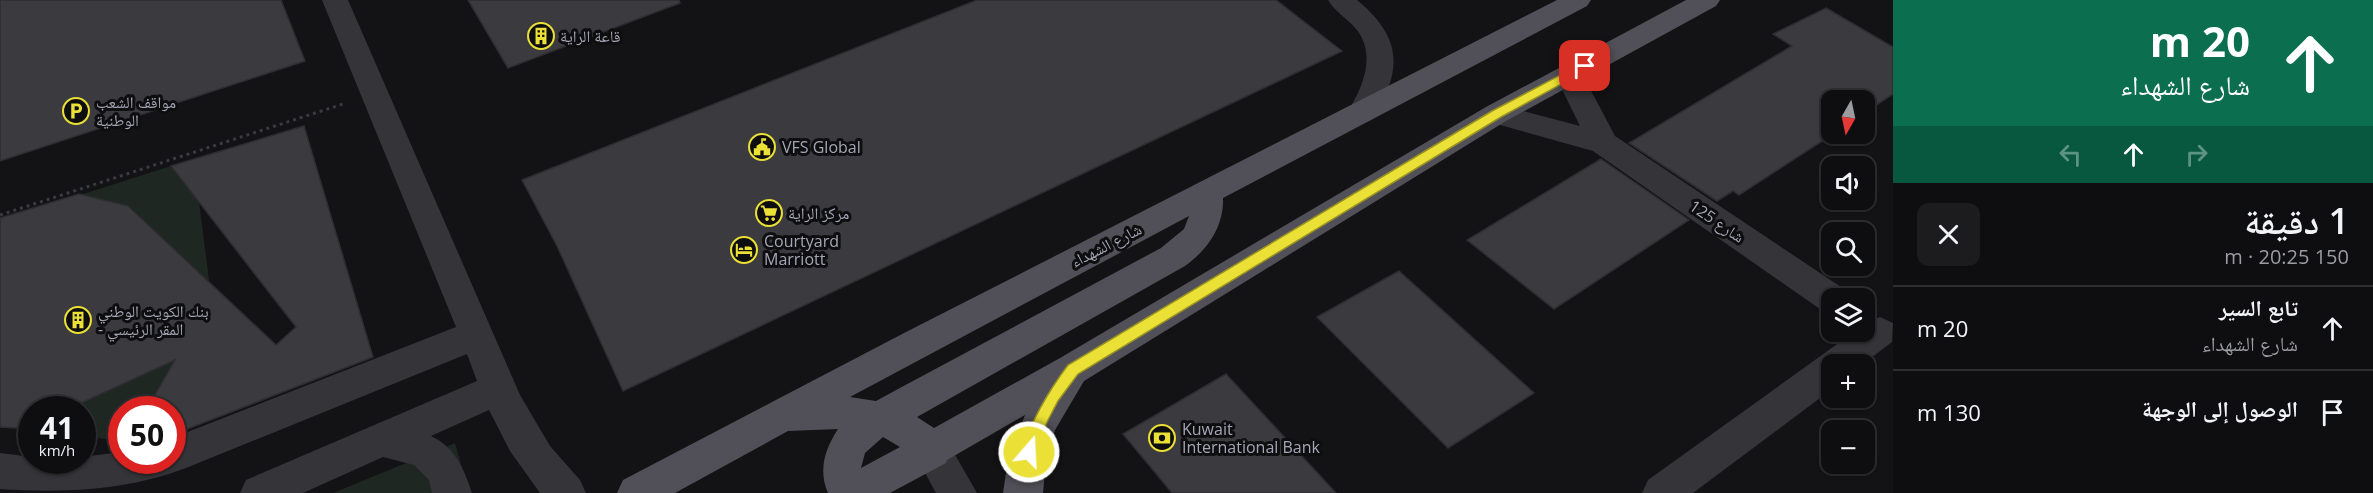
<!DOCTYPE html>
<html lang="ar">
<meta charset="utf-8">
<style>
:root{--surface:#0e0e10;--page:#1c1c1e;--text:#f1f3f6;--muted:#9b9c9f;--line:#2e2e30}
body{margin:0;font-family:"Open Sans","Noto Naskh Arabic",sans-serif;background:var(--page);color:var(--text);direction:rtl;height:100vh;display:flex;flex-direction:column;font-size:22px;white-space:nowrap}
*{box-sizing:border-box;margin:0}
p{font-size:20px;color:var(--muted)}
.icon{flex:none;width:33px;height:33px;fill:none;stroke:currentColor;stroke-width:2;stroke-linecap:round;stroke-linejoin:round}
.map{position:relative;flex:1;overflow:hidden;direction:ltr}
.panel{display:flex;flex-direction:column;background:var(--surface);width:480px}
.panel>*{flex:none}
.top-card{background:#0b6e4f;color:#fff;overflow:hidden}
.needle{width:39px;rotate:189deg}
.buttons{position:absolute;left:1821px;top:90px;display:grid;gap:12px}
.buttons a{display:grid;place-items:center;width:54px;height:54px;border-radius:12px;background:var(--surface);box-shadow:0 2px 4px #0004,0 0 0 2px var(--line);font-size:30px}
.speed{position:absolute;left:18px;top:396px;display:flex;gap:12px;font-size:30px;font-weight:700;text-align:center}
.speed>*{display:grid;place-content:center;width:78px;height:78px;border-radius:50%;background:var(--surface);box-shadow:0 2px 4px #0004,0 0 0 2px var(--line);line-height:1}
.speed small{font-size:15px;font-weight:400}
.speed .limit{border:9px solid #d22;background:#fff;color:#111}
.pin{position:absolute;display:grid;place-items:center;width:51px;height:51px;color:#fff;margin:-26px;border-radius:12px;box-shadow:0 3px 9px #0006}
.me{position:absolute;width:66px;margin:-33px;rotate:19deg;stroke-linejoin:round;filter:drop-shadow(0 0 4px #0008)}
.turn{display:flex;align-items:center;gap:21px;height:126px;padding:0 24px;font-size:27px}
.turn .icon{width:78px;height:78px;stroke-width:2.5}
.turn b{display:block;font-size:42px;line-height:51px}
.lanes{display:flex;align-items:center;height:57px;padding:0 24px;background:#0003;justify-content:center;gap:30px;direction:ltr}
.lanes .off{opacity:.35}
.round{display:grid;place-items:center;flex:none;width:63px;height:63px;border-radius:12px;background:var(--page)}
.headline{display:flex;align-items:center;justify-content:space-between;height:102px;padding:0 24px}
h1{font-size:36px;font-weight:600;line-height:45px}
ul{padding:0;list-style:none}
li{display:flex;align-items:center;gap:18px;height:84px;padding:0 24px;border-top:2px solid var(--line)}
li div{flex:1}
li b{display:block;font-size:22px}
li em{font-style:normal}
main{display:flex;flex:1;min-height:0}
.map>svg:first-child{display:block}
.green{fill:#1f2722}
.building{fill:#3b3a3f;stroke:#2e2d31;stroke-width:1.5}
.lines{fill:none;stroke-linecap:round;stroke-linejoin:round}
.path{stroke:#3a3a40;stroke-width:3;stroke-dasharray:3 4;stroke-linecap:butt}
.minor{fill:#353439;fill-rule:evenodd}
.major{fill:#515058;fill-rule:evenodd}
.route{fill:#ebe035;stroke:#999222;stroke-width:1.5}
.labels{text-anchor:middle;dominant-baseline:central;stroke-width:6;stroke-linejoin:round;paint-order:stroke}
.poi-label{font-size:16px;fill:#a5a6b5;stroke:#0e0e10;text-anchor:start}
.street-label{font-size:16px;fill:#a5a6b5;stroke:#0e0e10}
</style>
<main>
<section class="panel">
<div class="top-card">
<div class="turn"><svg class="icon" aria-label="ahead" viewBox="0 0 24 24"><path d="M12 20V5M6 11l6-6 6 6"/></svg><div><b>20 m</b>شارع الشهداء</div></div>
<div class="lanes"><svg class="icon off" aria-label="left" viewBox="0 0 24 24"><path d="M17 20v-9H6M10 6l-5 5 5 5"/></svg><svg class="icon" aria-label="ahead" viewBox="0 0 24 24"><path d="M12 20V5M6 11l6-6 6 6"/></svg><svg class="icon off" aria-label="right" viewBox="0 0 24 24"><path d="M7 20v-9h11M14 6l5 5-5 5"/></svg></div>
</div>
<div class="headline"><div><h1>1 دقيقة</h1><p>150 m · 20:25</p></div><a class="round"><svg class="icon" aria-label="close" viewBox="0 0 24 24"><path d="M6 6l12 12M18 6L6 18"/></svg></a></div>
<ul>
<li><svg class="icon" aria-label="ahead" viewBox="0 0 24 24"><path d="M12 20V5M6 11l6-6 6 6"/></svg><div><b>تابع السير</b><p>شارع الشهداء</p></div><em>20 m</em></li>
<li><svg class="icon" aria-label="arrive" viewBox="0 0 24 24"><path d="M6 21V4h12l-3 4 3 4H6"/></svg><div><b>الوصول إلى الوجهة</b></div><em>130 m</em></li>
</ul>
</section>
<div class="map">
<svg width="1893" height="493" viewBox="0 0 1893 493">
<rect width="100%" height="100%" fill="#131315"/>
<path class="green" d="M 171,166 L 199,202 L 209,280 L 198,320 L 146,409 L 122,410 L 121,441 L 83,436 L 82,410 L 66,410 L 80,195 Z
M 455,443 L 469,493 L 333,493 Z"/>
<path class="building" d="M 0,0 L 281,0 L 305,61 L 0,161 Z
M 468,0 L 679,0 L 680,3 L 508,68 Z
M 977,0 L 1276,0 L 1342,51 L 623,391 L 557,246 L 522,180 Z
M 1826,8 L 1893,47 L 1893,94 L 1864,113 L 1864,100 L 1832,100 L 1833,134 L 1739,195 L 1733,191 L 1717,201 L 1629,143 L 1792,46 L 1773,34 Z
M 304,126 L 373,357 L 172,435 L 172,410 L 146,410 L 175,360 L 66,410 L 32,410 L 32,429 L 0,427 L 0,218 L 79,194 L 128,206 L 276,345 L 296,327 L 171,166 Z
M 1601,159 L 1689,220 L 1554,309 L 1467,240 Z
M 1399,271 L 1534,393 L 1448,448 L 1317,317 Z
M 1226,374 L 1336,493 L 1172,493 L 1123,434 Z"/>
<g class="lines">
<path class="path" d="M 0,215 L 343,104"/>
<path class="minor" d="M 322,0 L 348,0 L 520,395 L 550,446 L 580,480 L 586,493 L 540,493 L 510,451 L 489,410 L 431,436 C 455,447 464,469 472,493 L 432,493 L 429,480 L 414,465 L 383,457 L 303,493 L 240,493 L 246,480 L 477,381 L 467,354 L 186,468 C 125,491 65,493 0,489 L 0,453 L 32,457 L 32,460 L 82,460 L 82,457 L 122,452 L 122,460 L 172,460 L 172,438 L 456,327 Z
M 1328,0 L 1357,0 C 1404,39 1402,71 1372,120 L 1362,123 L 1352,120 L 1347,113 C 1362,88 1377,57 1357,30 C 1348,19 1335,12 1328,0 Z
M 1569,65 L 1579,68 L 1615,136 L 1844,289 L 1849,298 L 1832,298 L 1832,313 L 1820,309 L 1593,151 L 1486,121 L 1481,114 L 1486,107 L 1496,104 L 1580,126 L 1555,75 L 1559,68 Z
M 1880,317 L 1893,323 L 1892,342 L 1863,364 L 1832,364 L 1832,389 L 1693,493 L 1642,493 L 1648,480 L 1854,332 L 1864,332 L 1864,324 Z
M 932,434 L 946,439 L 977,493 L 936,493 L 913,451 L 918,439 Z"/>
<path class="major" d="M 1557,0 L 1591,0 L 1587,6 L 1223,198 C 1224,227 1207,250 1185,266 L 917,417 L 934,428 L 1060,358 L 1486,107 L 1686,0 L 1720,0 L 1716,6 L 1506,121 L 1084,381 L 1055,430 L 1046,460 L 1043,493 L 1003,493 L 1008,460 L 1025,415 L 947,460 L 946,463 L 890,493 L 828,493 C 818,470 825,449 838,429 L 788,431 L 675,493 L 617,493 L 623,480 L 906,332 ZM 1189,216 L 1184,229 L 1161,248 L 898,389 L 876,401 L 850,397 ZM 883,437 L 900,447 L 861,468 L 865,453 Z"/>
</g>
<path class="route" d="M 1585,62 L 1591,66 L 1589,69 L 1501,117 L 1078,374 L 1058,401 L 1047,422 L 1034,457 L 1029,459 L 1023,457 L 1021,452 C 1032,419 1047,393 1068,365 L 1492,111 Z"/>
<defs>
<symbol id="building-ring" viewBox="-11 -11 22 22"><circle r="9.5" fill="#0e0e10" stroke="#ebe035" stroke-width="1.5"/><path d="M-4-6H4V6H1V3H-1V6H-4ZM-2.5-4.3h1.7v1.8h-1.7ZM.8-4.3h1.7v1.8H.8ZM-2.5-1h1.7V.8h-1.7ZM.8-1h1.7V.8H.8Z" fill="#ebe035"/></symbol>
<symbol id="parking-ring" viewBox="-11 -11 22 22"><circle r="9.5" fill="#0e0e10" stroke="#ebe035" stroke-width="1.5"/><path d="M-3.5-5.5H1a3.5 3.5 0 0 1 0 7H-1V5.5H-3.5ZM-1-3.4V-.6H.8a1.4 1.4 0 0 0 0-2.8Z" fill="#ebe035"/></symbol>
<symbol id="civic-ring" viewBox="-11 -11 22 22"><circle r="9.5" fill="#0e0e10" stroke="#ebe035" stroke-width="1.5"/><path d="M-.6-6.5H3V-4.5H.6V-3L4-1V1h2V6H-6V1h2V-1L-.6-3ZM-1.2 2.5V6h2.4V2.5Z" fill="#ebe035"/></symbol>
<symbol id="supermarket-ring" viewBox="-11 -11 22 22"><circle r="9.5" fill="#0e0e10" stroke="#ebe035" stroke-width="1.5"/><path d="M-6-5.5h2.5l.6 2H6L4.5 2H-2.5L-4.4-4H-6ZM-1.5 3.2a1.3 1.3 0 1 0 .1 0ZM3 3.2a1.3 1.3 0 1 0 .1 0Z" fill="#ebe035"/></symbol>
<symbol id="hotel-ring" viewBox="-11 -11 22 22"><circle r="9.5" fill="#0e0e10" stroke="#ebe035" stroke-width="1.5"/><path d="M-6-4.5h1.5V1H6V5H4.5V3h-9V5H-6ZM-4 0a1.8 1.8 0 1 1 3.6 0ZM.5 0V-2.5h3Q6-2.5 6 0Z" fill="#ebe035"/></symbol>
<symbol id="bank-ring" viewBox="-11 -11 22 22"><circle r="9.5" fill="#0e0e10" stroke="#ebe035" stroke-width="1.5"/><path d="M-6-4H6V4H-6ZM0-2.3a2.3 2.3 0 1 0 0 4.6a2.3 2.3 0 1 0 0-4.6Z" fill="#ebe035"/></symbol>
</defs>
<g fill-rule="evenodd">
<use href="#building-ring" x="526" y="21" width="30" height="30"/>
<use href="#parking-ring" x="61" y="96" width="30" height="30"/>
<use href="#civic-ring" x="747" y="132" width="30" height="30"/>
<use href="#supermarket-ring" x="754" y="198" width="30" height="30"/>
<use href="#hotel-ring" x="729" y="235" width="30" height="30"/>
<use href="#building-ring" x="63" y="305" width="30" height="30"/>
<use href="#bank-ring" x="1147" y="423" width="30" height="30"/>
</g>
<g class="labels">
<g class="poi-label">
<text x="560" y="36">قاعة الراية</text>
<text x="96" y="102">مواقف الشعب<tspan x="96" dy="18">الوطنية</tspan></text>
<text x="782" y="147">VFS Global</text>
<text x="788" y="213">مركز الراية</text>
<text x="764" y="241">Courtyard<tspan x="764" dy="18">Marriott</tspan></text>
<text x="98" y="311">بنك الكويت الوطني<tspan x="98" dy="18">- المقر الرئيسي</tspan></text>
<text x="1182" y="429">Kuwait<tspan x="1182" dy="18">International Bank</tspan></text>
</g>
<g class="street-label">
<text transform="translate(1717 221) rotate(34)">شارع 125</text>
<text transform="translate(1106 245) rotate(-27)">شارع الشهداء</text>
</g>
</g>
</svg>
<div class="buttons">
<a><svg class="needle" viewBox="-14 -14 28 28"><path d="M0-13l5 13h-10z" fill="#e53935"/><path d="M0 13l5-13h-10z" fill="#9b9c9f"/></svg></a>
<a><svg class="icon" aria-label="sound" viewBox="0 0 24 24"><path d="M4 9h4l5-4v14l-5-4H4zM17 9q2 3 0 6"/></svg></a>
<a><svg class="icon" aria-label="search" viewBox="0 0 24 24"><circle cx="10" cy="10" r="6"/><path d="M15 15l6 6"/></svg></a>
<a><svg class="icon" aria-label="layers" viewBox="0 0 24 24"><path d="M12 4l9 5-9 5-9-5zM3 14l9 5 9-5"/></svg></a>
<a>+</a>
<a>−</a>
</div>
<div class="speed"><div>41<small>km/h</small></div><div class="limit">50</div></div>
<div class="pin" style="left:1585px;top:66px;background:#d93025"><svg class="icon" aria-label="arrive" viewBox="0 0 24 24"><path d="M6 21V4h12l-3 4 3 4H6"/></svg></div>
<svg class="me" style="left:1029px;top:452px" viewBox="-20 -20 40 40"><circle r="17" fill="#ebe035" stroke="#fff" stroke-width="3"/><path d="M0-11L8 9 0 5-8 9z" fill="#fff"/></svg>
</div>
</main>
